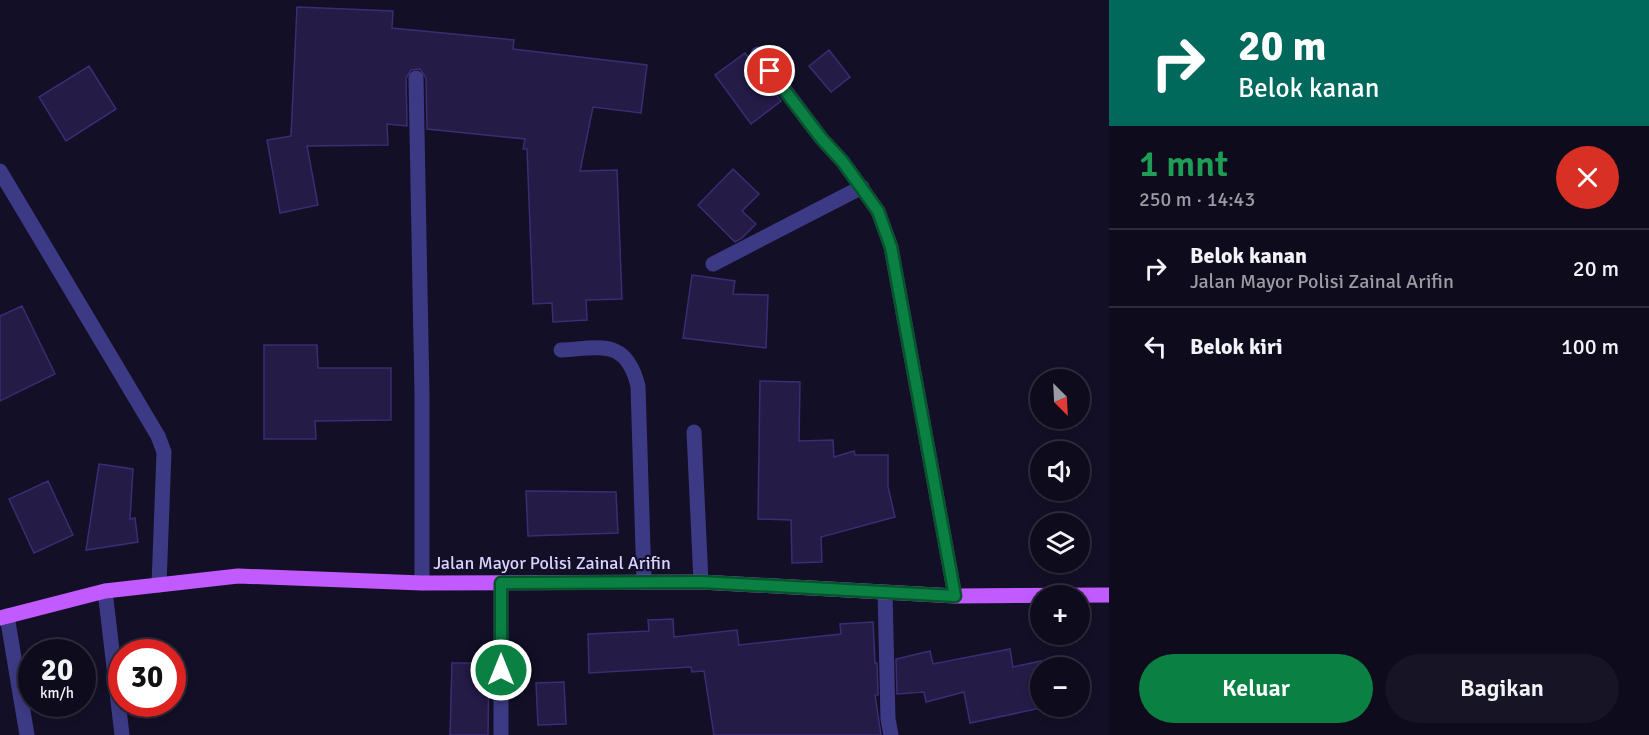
<!DOCTYPE html>
<html lang="id">
<meta charset="utf-8">
<style>
:root{--surface:#0e0b1c;--page:#171425;--text:#f1f3f6;--muted:#9b9ba3;--line:#2e2b3b;--accent:#0b8043}
body{margin:0;font-family:Signika,sans-serif;background:var(--page);color:var(--text);height:100vh;display:flex;flex-direction:column;font-size:22px;white-space:nowrap}
*{box-sizing:border-box;margin:0}
p{font-size:20px;color:var(--muted)}
.icon{flex:none;width:33px;height:33px;fill:none;stroke:currentColor;stroke-width:2;stroke-linecap:round;stroke-linejoin:round}
.map{position:relative;flex:1;overflow:hidden}
.drawer{display:flex;flex-direction:column;background:var(--surface);width:540px}
.drawer>*{flex:none}
.guide{background:#00695c;color:#fff;overflow:hidden}
.needle{width:39px;rotate:156deg}
.controls{position:absolute;left:1030px;top:369px;display:grid;gap:12px}
.controls a{display:grid;place-items:center;width:60px;height:60px;border-radius:50%;background:var(--surface);box-shadow:0 3px 9px #0003,0 0 0 2px var(--line);font-size:30px}
.speed{position:absolute;left:18px;top:639px;display:flex;gap:12px;font-size:30px;font-weight:700;text-align:center}
.speed>*{display:grid;place-content:center;width:78px;height:78px;border-radius:50%;background:var(--surface);box-shadow:0 3px 9px #0003,0 0 0 2px var(--line);line-height:1}
.speed small{font-size:15px;font-weight:400}
.speed .limit{border:9px solid #d22;background:#fff;color:#111}
.pin{position:absolute;display:grid;place-items:center;width:51px;height:51px;color:#fff;margin:-26px;border:3px solid #fff;border-radius:50%;box-shadow:0 2px 6px #0007}
.me{position:absolute;width:66px;margin:-33px;rotate:0deg;stroke-linejoin:round;filter:drop-shadow(0 0 4px #0008)}
.turn{display:flex;align-items:center;gap:21px;height:126px;padding:0 30px;font-size:27px}
.turn .icon{width:78px;height:78px;stroke-width:2.5}
.turn b{display:block;font-size:42px;line-height:51px}
.round{display:grid;place-items:center;flex:none;width:63px;height:63px;border-radius:32px;background:var(--page)}
.overview{display:flex;align-items:center;justify-content:space-between;height:102px;padding:0 30px}
h1{font-size:36px;font-weight:600;line-height:45px;color:#1e9e55}
.primary-button{display:flex;gap:12px;margin-top:auto;padding:12px 30px}
.primary-button a{flex:1;height:69px;border-radius:36px;background:var(--accent);color:#fff;font-size:24px;font-weight:600;line-height:69px;text-align:center}
.primary-button a+a{background:var(--page);color:var(--text)}
ul{padding:0;list-style:none}
li{display:flex;align-items:center;gap:18px;height:78px;padding:0 30px;border-top:2px solid var(--line)}
li div{flex:1}
li b{display:block;font-size:22px}
li em{font-style:normal}
main{display:flex;flex:1;min-height:0}
.map>svg:first-child{display:block}
.building{fill:#241b47;stroke:#3b2d73;stroke-width:1.5}
.lines{fill:none;stroke-linecap:round;stroke-linejoin:round}
.minor{stroke:#3d3a85;stroke-width:15}
.major{stroke:#c25bff;stroke-width:15}
.route-casing{stroke:#07532c;stroke-width:15}
.route{stroke:#0b8043;stroke-width:10}
.labels{text-anchor:middle;dominant-baseline:central;stroke-width:4.5;stroke-linejoin:round;paint-order:stroke}
.street-label{font-size:18px;fill:#d9d4ff;stroke:#130f26}
</style>
<main>
<div class="map">
<svg width="1109" height="735" viewBox="0 0 1109 735">
<rect width="100%" height="100%" fill="#130f26"/>
<path class="building" d="M 297,7 L 393,11 L 392,28 L 514,40 L 513,49 L 647,65 L 641,113 L 593,107 L 580,171 L 617,170 L 622,299 L 586,300 L 587,320 L 553,322 L 552,303 L 533,304 L 527,149 L 523,149 L 525,139 L 427,129 L 426,78 L 420,69 L 411,70 L 406,78 L 407,126 L 387,124 L 388,145 L 307,146 L 318,205 L 280,213 L 267,140 L 291,136 Z
M 829,50 L 850,77 L 831,92 L 809,66 Z
M 745,53 L 781,101 L 751,124 L 715,75 Z
M 89,66 L 116,109 L 66,141 L 39,97 Z
M 733,169 L 759,194 L 742,211 L 756,224 L 742,238 L 735,242 L 698,205 Z
M 692,275 L 735,281 L 733,294 L 768,295 L 766,348 L 683,338 Z
M 22,306 L 55,374 L 0,401 L 0,316 Z
M 264,345 L 317,345 L 318,368 L 391,368 L 391,420 L 315,421 L 316,439 L 264,439 Z
M 760,381 L 800,382 L 799,441 L 833,440 L 834,457 L 854,451 L 855,455 L 888,455 L 888,487 L 895,517 L 821,537 L 822,562 L 792,563 L 791,520 L 758,519 Z
M 99,464 L 133,469 L 130,519 L 135,518 L 138,542 L 86,550 Z
M 48,481 L 73,535 L 34,553 L 9,499 Z
M 526,491 L 616,492 L 618,533 L 528,536 Z
M 673,619 L 674,637 L 737,630 L 739,645 L 841,634 L 840,624 L 873,622 L 875,663 L 877,663 L 878,695 L 875,695 L 881,735 L 714,735 L 704,671 L 692,672 L 691,667 L 589,673 L 588,634 L 649,631 L 648,620 Z
M 1010,649 L 1013,667 L 1041,661 L 1041,708 L 970,723 L 964,692 L 926,702 L 924,692 L 897,694 L 896,659 L 930,651 L 933,664 Z
M 452,663 L 489,663 L 488,735 L 450,735 Z
M 564,682 L 566,724 L 538,725 L 536,683 Z"/>
<g class="lines">
<path class="minor" d="M 758,54 L 821,138 L 843,162 L 878,211 L 891,247 L 955,596
M 416,78 L 422,395 L 422,583
M 0,171 L 158,436 L 164,452 L 159,585
M 713,264 L 862,187
M 561,350 C 601,348 626,338 638,386 L 644,582
M 694,432 L 701,582
M 105,591 L 122,735
M 885,593 L 888,719 L 891,735
M 7,616 L 27,735
M 501,735 L 501,583"/>
<path class="major" d="M 0,618 L 105,591 L 238,576 L 422,583 L 701,582 L 955,596 L 1109,595"/>
</g>
<g class="lines">
<defs>
<path id="route" d="M 501,670 L 501,583 L 701,582 L 955,596 L 891,247 L 878,211 L 843,162 L 821,138 L 770,71"/>
</defs>
<use href="#route" class="route-casing"/>
<use href="#route" class="route"/>
</g>
<g class="labels">
<g class="street-label">
<text x="552" y="563">Jalan Mayor Polisi Zainal Arifin</text>
</g>
</g>
</svg>
<div class="controls">
<a><svg class="needle" viewBox="-14 -14 28 28"><path d="M0-13l5 13h-10z" fill="#e53935"/><path d="M0 13l5-13h-10z" fill="#9b9ba3"/></svg></a>
<a><svg class="icon" aria-label="sound" viewBox="0 0 24 24"><path d="M4 9h4l5-4v14l-5-4H4zM17 9q2 3 0 6"/></svg></a>
<a><svg class="icon" aria-label="layers" viewBox="0 0 24 24"><path d="M12 4l9 5-9 5-9-5zM3 14l9 5 9-5"/></svg></a>
<a>+</a>
<a>−</a>
</div>
<div class="speed"><div>20<small>km/h</small></div><div class="limit">30</div></div>
<div class="pin" style="left:770px;top:71px;background:#d93025"><svg class="icon" aria-label="arrive" viewBox="0 0 24 24"><path d="M6 21V4h12l-3 4 3 4H6"/></svg></div>
<svg class="me" style="left:501px;top:670px" viewBox="-20 -20 40 40"><circle r="17" fill="#0b8043" stroke="#fff" stroke-width="3"/><path d="M0-11L8 9 0 5-8 9z" fill="#fff"/></svg>
</div>
<section class="drawer">
<div class="guide">
<div class="turn"><svg class="icon" aria-label="right" viewBox="0 0 24 24"><path d="M7 20v-9h11M14 6l5 5-5 5"/></svg><div><b>20 m</b>Belok kanan</div></div>
</div>
<div class="overview"><div><h1>1 mnt</h1><p>250 m · 14:43</p></div><a class="round" style="background:#d93025;color:#fff"><svg class="icon" aria-label="close" viewBox="0 0 24 24"><path d="M6 6l12 12M18 6L6 18"/></svg></a></div>
<ul>
<li><svg class="icon" aria-label="right" viewBox="0 0 24 24"><path d="M7 20v-9h11M14 6l5 5-5 5"/></svg><div><b>Belok kanan</b><p>Jalan Mayor Polisi Zainal Arifin</p></div><em>20 m</em></li>
<li><svg class="icon" aria-label="left" viewBox="0 0 24 24"><path d="M17 20v-9H6M10 6l-5 5 5 5"/></svg><div><b>Belok kiri</b></div><em>100 m</em></li>
</ul>
<div class="primary-button"><a>Keluar</a><a>Bagikan</a></div>
</section>
</main>
